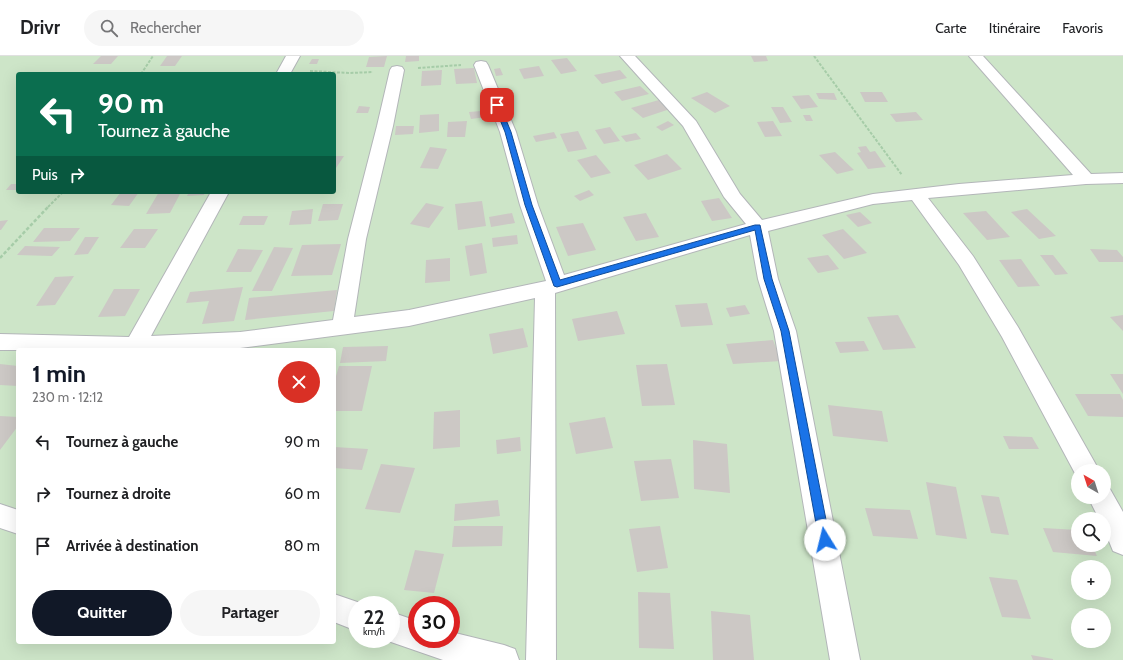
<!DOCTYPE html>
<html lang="fr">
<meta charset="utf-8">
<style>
:root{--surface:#fff;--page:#f6f6f6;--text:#202124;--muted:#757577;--line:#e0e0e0;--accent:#111827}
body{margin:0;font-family:Cabin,sans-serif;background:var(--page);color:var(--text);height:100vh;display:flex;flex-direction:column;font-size:15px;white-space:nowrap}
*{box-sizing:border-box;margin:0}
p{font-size:13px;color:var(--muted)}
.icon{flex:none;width:22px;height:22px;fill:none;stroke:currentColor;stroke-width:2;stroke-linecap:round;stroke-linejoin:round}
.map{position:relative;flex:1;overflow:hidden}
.side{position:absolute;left:16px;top:292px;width:320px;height:296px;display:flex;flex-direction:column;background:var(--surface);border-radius:4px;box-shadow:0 4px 16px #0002}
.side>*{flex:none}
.guide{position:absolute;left:16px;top:16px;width:320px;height:122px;border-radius:4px;box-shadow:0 4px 16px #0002;background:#0b6e4f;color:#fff;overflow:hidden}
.needle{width:26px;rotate:321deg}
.controls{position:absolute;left:1071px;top:408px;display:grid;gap:8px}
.controls a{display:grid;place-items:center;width:40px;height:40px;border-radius:50%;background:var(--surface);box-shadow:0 4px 16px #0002;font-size:20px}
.speed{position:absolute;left:348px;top:540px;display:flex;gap:8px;font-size:20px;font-weight:700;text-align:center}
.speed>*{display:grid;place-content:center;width:52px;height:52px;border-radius:50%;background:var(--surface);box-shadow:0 4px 16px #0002;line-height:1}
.speed small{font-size:10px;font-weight:400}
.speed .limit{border:6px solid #d22;background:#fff;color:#111}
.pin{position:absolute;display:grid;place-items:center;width:34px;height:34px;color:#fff;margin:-17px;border-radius:8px;box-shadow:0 2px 6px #0006}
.me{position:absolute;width:44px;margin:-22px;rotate:351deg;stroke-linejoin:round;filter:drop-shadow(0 0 3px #0008)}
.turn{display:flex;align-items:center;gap:14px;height:84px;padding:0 16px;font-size:18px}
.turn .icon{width:52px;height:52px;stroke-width:2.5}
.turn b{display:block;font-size:28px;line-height:34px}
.then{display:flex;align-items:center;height:38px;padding:0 16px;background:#0003;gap:8px;font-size:15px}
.round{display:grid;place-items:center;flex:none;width:42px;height:42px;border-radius:21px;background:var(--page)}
.headline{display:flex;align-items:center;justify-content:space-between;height:68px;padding:0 16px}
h1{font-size:24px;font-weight:700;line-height:30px;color:var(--accent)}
.action{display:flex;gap:8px;margin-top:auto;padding:8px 16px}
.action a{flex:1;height:46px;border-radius:24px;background:var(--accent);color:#fff;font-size:16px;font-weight:700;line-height:46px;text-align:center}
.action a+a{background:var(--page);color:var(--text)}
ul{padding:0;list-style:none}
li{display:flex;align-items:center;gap:12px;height:52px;padding:0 16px}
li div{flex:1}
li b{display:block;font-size:15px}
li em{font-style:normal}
header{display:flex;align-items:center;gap:24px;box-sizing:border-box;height:56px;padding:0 20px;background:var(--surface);border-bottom:1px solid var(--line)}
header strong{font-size:19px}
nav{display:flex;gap:22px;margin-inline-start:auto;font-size:14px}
.search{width:280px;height:36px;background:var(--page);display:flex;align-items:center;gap:10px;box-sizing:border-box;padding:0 14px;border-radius:22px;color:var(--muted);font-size:15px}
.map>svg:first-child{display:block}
.green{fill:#cde5c8;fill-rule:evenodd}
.building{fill:#ccc8c5}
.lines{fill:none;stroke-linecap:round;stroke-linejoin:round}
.minor-casing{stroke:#b3b6b9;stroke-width:2}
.path-far1{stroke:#a6cca8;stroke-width:2;stroke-dasharray:3 1.5;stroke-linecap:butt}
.path{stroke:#a6cca8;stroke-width:2.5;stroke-dasharray:3.5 2;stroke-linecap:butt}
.minor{fill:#fff;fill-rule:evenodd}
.route{fill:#1a73e8;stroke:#114b97}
</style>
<header>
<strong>Drivr</strong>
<div class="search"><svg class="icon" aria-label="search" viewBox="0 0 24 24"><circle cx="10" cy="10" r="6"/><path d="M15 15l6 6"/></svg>Rechercher</div>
<nav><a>Carte</a><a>Itinéraire</a><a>Favoris</a></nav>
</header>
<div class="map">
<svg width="1123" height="604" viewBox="0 0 1123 604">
<rect width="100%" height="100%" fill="#f0ede8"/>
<path class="green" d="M 0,0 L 1123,0 L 1123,604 L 0,604 ZM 18,18 L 334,18 L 334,136 L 18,136 ZM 18,294 L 334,294 L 334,586 L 18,586 ZM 1078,415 L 1104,415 L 1104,441 L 1078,441 ZM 1078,463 L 1104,463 L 1104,489 L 1078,489 ZM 1078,511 L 1104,511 L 1104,537 L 1078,537 ZM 357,549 L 391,549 L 391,583 L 357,583 ZM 417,549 L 451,549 L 451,583 L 417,583 ZM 1078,559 L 1104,559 L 1104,585 L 1078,585 Z"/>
<path class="building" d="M 101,0 L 118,0 L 111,8 L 93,8 Z
M 167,0 L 182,0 L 175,10 L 160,10 Z
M 387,0 L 384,11 L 366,11 L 369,1 Z
M 406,0 L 419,0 L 419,5 L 405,6 Z
M 751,0 L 766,0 L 768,5 L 754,6 Z
M 567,2 L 577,15 L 561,18 L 551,4 Z
M 312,3 L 319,3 L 317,8 L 309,8 Z
M 539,10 L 544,20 L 524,23 L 519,13 Z
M 474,12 L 477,27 L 456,28 L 454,13 Z
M 500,12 L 503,19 L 496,20 L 494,13 Z
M 442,14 L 441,29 L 421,30 L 422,15 Z
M 620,14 L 627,22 L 602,28 L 594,19 Z
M 640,30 L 649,38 L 622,45 L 614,36 Z
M 707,36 L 730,50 L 715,57 L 691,42 Z
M 860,36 L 882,36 L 888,46 L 865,46 Z
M 816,37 L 834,37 L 837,44 L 819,43 Z
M 809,39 L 818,51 L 801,53 L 792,40 Z
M 659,44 L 670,53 L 643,62 L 631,52 Z
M 359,50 L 370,51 L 368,57 L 356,57 Z
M 771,51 L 783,51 L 792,66 L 780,67 Z
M 493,54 L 494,60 L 471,63 L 469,56 Z
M 916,56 L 923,64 L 896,66 L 890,58 Z
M 439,58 L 439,75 L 419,77 L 420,59 Z
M 803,59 L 810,59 L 813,65 L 806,65 Z
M 467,65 L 465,81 L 447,81 L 448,66 Z
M 668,65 L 674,69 L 662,75 L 656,71 Z
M 773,65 L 782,80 L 765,81 L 757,66 Z
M 396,70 L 414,70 L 413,78 L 395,79 Z
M 610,71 L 620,85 L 604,88 L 595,74 Z
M 578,75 L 587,93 L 568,96 L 560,78 Z
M 554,76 L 557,82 L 536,86 L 533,80 Z
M 636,77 L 641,83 L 626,86 L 621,80 Z
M 866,90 L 870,96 L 875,95 L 886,111 L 868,113 L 857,97 L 861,96 L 858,91 Z
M 430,91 L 447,93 L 438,113 L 420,112 Z
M 835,96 L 854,114 L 837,118 L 819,99 Z
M 667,98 L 682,113 L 648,124 L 634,109 Z
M 596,99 L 611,117 L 591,122 L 577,104 Z
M 334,100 L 344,100 L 334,115 Z
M 11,128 L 18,128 L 18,131 L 16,134 L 6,134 Z
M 589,134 L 594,139 L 580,145 L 574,140 Z
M 121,136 L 139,136 L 129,150 L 111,149 Z
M 159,136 L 181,136 L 170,157 L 146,158 Z
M 189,136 L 205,136 L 204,139 L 187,140 Z
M 719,142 L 732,162 L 712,165 L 701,145 Z
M 482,145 L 486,170 L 458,174 L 455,148 Z
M 426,147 L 444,151 L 429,172 L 410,168 Z
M 323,148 L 343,148 L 338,164 L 318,165 Z
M 313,153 L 311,168 L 289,169 L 292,155 Z
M 1027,153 L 1056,180 L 1039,183 L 1011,156 Z
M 986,155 L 1010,181 L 987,184 L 963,157 Z
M 860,156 L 872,167 L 858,171 L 846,159 Z
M 512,157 L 515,167 L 491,171 L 489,161 Z
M 646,157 L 659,181 L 636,185 L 623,161 Z
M 243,160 L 268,160 L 264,169 L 239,169 Z
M 8,164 L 1,174 L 0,174 L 0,165 Z
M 583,167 L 596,194 L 568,200 L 556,171 Z
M 44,172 L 80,172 L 70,185 L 33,186 Z
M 134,173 L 158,173 L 145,192 L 120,192 Z
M 843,173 L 867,197 L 844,203 L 822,179 Z
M 517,179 L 518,188 L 493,191 L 492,182 Z
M 85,181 L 99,181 L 88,198 L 74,199 Z
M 482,187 L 487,217 L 470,220 L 465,190 Z
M 341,188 L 332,219 L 291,220 L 302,189 Z
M 25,190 L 60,191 L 52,200 L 17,199 Z
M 274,191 L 293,192 L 272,235 L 252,235 Z
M 238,193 L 263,194 L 251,216 L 226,216 Z
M 1090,193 L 1117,194 L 1123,201 L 1123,206 L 1099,206 Z
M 828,199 L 839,213 L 818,217 L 807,202 Z
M 1040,199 L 1053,199 L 1068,218 L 1055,219 Z
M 450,202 L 450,225 L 425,227 L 426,204 Z
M 1021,203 L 1040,230 L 1018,231 L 999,204 Z
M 74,220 L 55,249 L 36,250 L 55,221 Z
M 243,231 L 234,265 L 202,268 L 209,245 L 186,247 L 190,236 Z
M 114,233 L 140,233 L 125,260 L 98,261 Z
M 337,234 L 334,255 L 245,264 L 249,242 Z
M 707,247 L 713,269 L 681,271 L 675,249 Z
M 745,249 L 750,258 L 730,261 L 726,252 Z
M 617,255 L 625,278 L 578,285 L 572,263 Z
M 898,259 L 916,292 L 883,294 L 867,261 Z
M 1123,259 L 1123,275 L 1110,261 Z
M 523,272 L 528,291 L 493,298 L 489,278 Z
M 773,284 L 781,305 L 733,308 L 726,288 Z
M 864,285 L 869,295 L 840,297 L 835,286 Z
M 388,290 L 386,305 L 340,307 L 343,291 Z
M 0,308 L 18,310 L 18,330 L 0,329 Z
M 667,308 L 675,349 L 642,350 L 636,309 Z
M 339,310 L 372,310 L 362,355 L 334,355 L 334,327 Z
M 1110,318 L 1123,318 L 1123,338 Z
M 1075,338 L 1120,338 L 1123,344 L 1123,361 L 1088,360 Z
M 828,349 L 882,355 L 888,386 L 833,380 Z
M 460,354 L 460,391 L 433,393 L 434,356 Z
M 0,360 L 18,361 L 18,370 L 0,394 Z
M 605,361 L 613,392 L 576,398 L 569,367 Z
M 1003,380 L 1032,381 L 1039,393 L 1009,393 Z
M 520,381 L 521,395 L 497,398 L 496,384 Z
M 693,384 L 727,388 L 730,437 L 694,433 Z
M 334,391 L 368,393 L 362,414 L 334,412 Z
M 671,403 L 679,442 L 641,445 L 634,405 Z
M 381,408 L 415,412 L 400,457 L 365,453 Z
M 926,426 L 956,431 L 967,483 L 936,479 Z
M 981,439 L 999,441 L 1009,479 L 991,477 Z
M 498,444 L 500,460 L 454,465 L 455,448 Z
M 865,452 L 910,454 L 918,483 L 873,480 Z
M 454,470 L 503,470 L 502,490 L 452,491 Z
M 660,470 L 668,512 L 637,516 L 629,473 Z
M 1043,472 L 1078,474 L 1078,489 L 1092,489 L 1097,500 L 1053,496 Z
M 415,494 L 444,498 L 434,537 L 404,534 Z
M 989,521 L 1017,524 L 1031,563 L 1002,561 Z
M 638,536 L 670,537 L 674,593 L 639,592 Z
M 711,555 L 750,559 L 754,604 L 713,604 Z
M 1031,599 L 1053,603 L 1053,604 L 1033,604 Z"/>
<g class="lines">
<defs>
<path id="minor" d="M 286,0 L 300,0 L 290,18 L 276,18 Z
M 620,0 L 635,0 L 696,65 L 740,138 L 762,164 L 873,138 L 959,128 L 1073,119 L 969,0 L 983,0 L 1091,118 L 1123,117 L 1123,127 L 1086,128 L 928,142 L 973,200 L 1018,271 L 1095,407 L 1099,415 L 1078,415 L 1078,423 L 1002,281 L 959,209 L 912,144 L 873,148 L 768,175 L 778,223 L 796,275 L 860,604 L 830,604 L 774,275 L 758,223 L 750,179 L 555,237 L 556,604 L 526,604 L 535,242 L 409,270 L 240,292 L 202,294 L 0,294 L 0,278 L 129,281 L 211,136 L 229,136 L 151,280 L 240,276 L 333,264 L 348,183 L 377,70 L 390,14 L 392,11 L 397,10 L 402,11 L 404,14 L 393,70 L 366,183 L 354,261 L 409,254 L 546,225 L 520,149 L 500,76 L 474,9 L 476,6 L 481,5 L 486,6 L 488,9 L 516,76 L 538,149 L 564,219 L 746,168 L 724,141 L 683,70 Z
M 1104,430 L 1110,433 L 1123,456 L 1123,499 L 1113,495 L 1104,473 L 1104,463 L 1099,463 L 1088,441 L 1104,441 Z
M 0,448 L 18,454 L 18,478 L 0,472 Z
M 334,538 L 366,549 L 357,549 L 357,575 L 334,566 Z
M 391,556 L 417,565 L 417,583 L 451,583 L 451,576 L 504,589 L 515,593 L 519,604 L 443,604 L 391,586 L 384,583 L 391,583 Z"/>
</defs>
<use href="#minor" class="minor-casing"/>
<path class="path-far1" d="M 814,0 L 902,119
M 418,12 L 461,9
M 310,15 L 349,17 L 373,16
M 141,18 L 153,0
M 48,151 L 63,136"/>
<path class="path" d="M 0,202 L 49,150"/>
<use href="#minor" class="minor"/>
</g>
<path class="route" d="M 497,47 L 500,49 L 511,76 L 532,149 L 560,224 L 755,169 L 760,169 L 772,223 L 789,275 L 830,484 L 829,488 L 825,490 L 821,488 L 819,484 L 781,275 L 764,223 L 755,174 L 557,231 L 554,230 L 525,149 L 505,76 L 494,49 Z"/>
</svg>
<div class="controls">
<a><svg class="needle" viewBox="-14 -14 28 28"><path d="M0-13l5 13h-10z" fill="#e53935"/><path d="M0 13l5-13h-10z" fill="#757577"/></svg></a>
<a><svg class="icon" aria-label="search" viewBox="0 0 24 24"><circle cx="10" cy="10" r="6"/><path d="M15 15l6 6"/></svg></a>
<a>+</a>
<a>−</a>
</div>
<div class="speed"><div>22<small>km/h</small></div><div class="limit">30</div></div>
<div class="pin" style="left:497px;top:49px;background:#d93025"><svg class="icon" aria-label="arrive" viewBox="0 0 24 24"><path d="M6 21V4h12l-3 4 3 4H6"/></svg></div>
<svg class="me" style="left:825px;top:484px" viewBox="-20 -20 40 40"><circle r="19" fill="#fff"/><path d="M0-13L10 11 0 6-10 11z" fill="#1a73e8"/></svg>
<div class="guide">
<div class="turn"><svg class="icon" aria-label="left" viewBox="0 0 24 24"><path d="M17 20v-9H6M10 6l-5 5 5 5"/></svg><div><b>90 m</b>Tournez à gauche</div></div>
<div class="then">Puis<svg class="icon" aria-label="right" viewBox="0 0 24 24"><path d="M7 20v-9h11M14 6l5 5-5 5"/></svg></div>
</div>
<section class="side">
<div class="headline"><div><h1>1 min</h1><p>230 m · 12:12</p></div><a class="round" style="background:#d93025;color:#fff"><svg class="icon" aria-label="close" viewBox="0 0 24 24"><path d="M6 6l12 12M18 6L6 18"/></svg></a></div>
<ul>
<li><svg class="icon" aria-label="left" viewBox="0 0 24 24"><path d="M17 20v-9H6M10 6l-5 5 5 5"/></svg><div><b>Tournez à gauche</b></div><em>90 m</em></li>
<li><svg class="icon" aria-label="right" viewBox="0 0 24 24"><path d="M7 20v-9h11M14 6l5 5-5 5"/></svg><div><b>Tournez à droite</b></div><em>60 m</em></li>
<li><svg class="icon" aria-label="arrive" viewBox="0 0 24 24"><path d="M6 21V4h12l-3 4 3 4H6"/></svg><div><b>Arrivée à destination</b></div><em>80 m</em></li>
</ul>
<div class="action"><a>Quitter</a><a>Partager</a></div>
</section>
</div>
